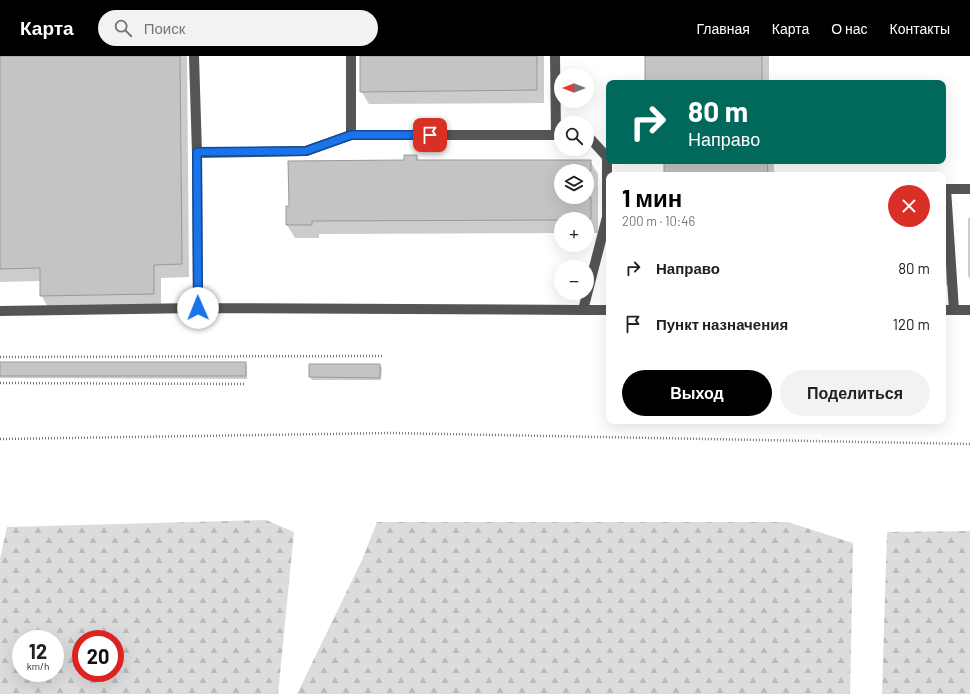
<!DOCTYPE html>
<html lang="ru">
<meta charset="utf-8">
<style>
:root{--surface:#fff;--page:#f2f2f2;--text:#202124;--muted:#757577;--accent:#000}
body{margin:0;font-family:Barlow,sans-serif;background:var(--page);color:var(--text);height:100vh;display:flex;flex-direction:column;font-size:15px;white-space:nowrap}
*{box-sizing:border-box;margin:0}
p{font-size:13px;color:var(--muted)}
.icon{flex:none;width:22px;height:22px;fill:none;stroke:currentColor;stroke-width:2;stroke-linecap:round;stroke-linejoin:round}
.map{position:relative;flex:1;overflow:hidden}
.details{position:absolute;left:606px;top:116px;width:340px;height:252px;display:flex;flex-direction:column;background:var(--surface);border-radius:8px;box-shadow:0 4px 16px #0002}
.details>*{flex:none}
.guide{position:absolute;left:606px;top:24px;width:340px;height:84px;border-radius:8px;box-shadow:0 4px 16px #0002;background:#00695c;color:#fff;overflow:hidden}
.needle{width:26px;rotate:270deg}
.fabs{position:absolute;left:554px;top:12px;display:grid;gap:8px}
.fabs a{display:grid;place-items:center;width:40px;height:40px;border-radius:50%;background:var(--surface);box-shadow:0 4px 16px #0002;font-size:20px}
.speed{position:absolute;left:12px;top:574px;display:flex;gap:8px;font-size:20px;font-weight:700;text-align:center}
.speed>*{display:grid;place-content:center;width:52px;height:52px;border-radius:50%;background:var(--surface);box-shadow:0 4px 16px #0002;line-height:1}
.speed small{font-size:10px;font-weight:400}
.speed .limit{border:6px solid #d22;background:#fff;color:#111}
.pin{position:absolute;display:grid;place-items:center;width:34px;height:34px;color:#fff;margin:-17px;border-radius:8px;box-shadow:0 2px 6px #0006}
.me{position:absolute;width:44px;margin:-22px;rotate:359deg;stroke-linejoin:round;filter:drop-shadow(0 0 3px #0008)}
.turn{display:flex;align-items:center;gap:14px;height:84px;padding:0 16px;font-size:18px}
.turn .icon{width:52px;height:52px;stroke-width:2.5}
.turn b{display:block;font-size:28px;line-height:34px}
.round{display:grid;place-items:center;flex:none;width:42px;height:42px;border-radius:21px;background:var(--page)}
.summary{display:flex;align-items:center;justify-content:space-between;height:68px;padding:0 16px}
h1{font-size:24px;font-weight:700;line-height:30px;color:var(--accent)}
.button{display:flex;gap:8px;margin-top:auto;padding:8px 16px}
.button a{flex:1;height:46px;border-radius:24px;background:var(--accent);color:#fff;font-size:16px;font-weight:700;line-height:46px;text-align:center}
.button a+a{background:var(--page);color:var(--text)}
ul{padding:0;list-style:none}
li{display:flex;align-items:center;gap:12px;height:56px;padding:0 16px}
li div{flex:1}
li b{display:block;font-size:15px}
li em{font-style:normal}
header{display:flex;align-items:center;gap:24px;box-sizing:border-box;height:56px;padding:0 20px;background:var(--accent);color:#fff}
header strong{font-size:19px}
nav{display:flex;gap:22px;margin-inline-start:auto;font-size:14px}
.search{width:280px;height:36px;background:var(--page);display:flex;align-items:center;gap:10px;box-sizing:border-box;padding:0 14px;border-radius:22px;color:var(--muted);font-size:15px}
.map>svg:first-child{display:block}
.forest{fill:url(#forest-firs);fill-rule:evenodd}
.shadow{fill:#0003;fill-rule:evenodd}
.building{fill:#c4c4c4;stroke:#999}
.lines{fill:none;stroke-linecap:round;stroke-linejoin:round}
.path{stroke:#777;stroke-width:2.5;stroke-dasharray:1 2;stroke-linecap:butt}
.minor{stroke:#555;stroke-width:10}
.route-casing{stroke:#114b97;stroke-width:10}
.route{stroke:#1a73e8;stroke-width:7}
</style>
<header>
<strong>Карта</strong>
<div class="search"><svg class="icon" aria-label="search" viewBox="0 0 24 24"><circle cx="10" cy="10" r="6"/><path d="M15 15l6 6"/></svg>Поиск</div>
<nav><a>Главная</a><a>Карта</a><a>О нас</a><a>Контакты</a></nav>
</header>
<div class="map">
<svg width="970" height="638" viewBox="0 0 970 638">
<defs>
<pattern id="forest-firs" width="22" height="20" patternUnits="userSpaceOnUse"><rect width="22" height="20" fill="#dcdcdc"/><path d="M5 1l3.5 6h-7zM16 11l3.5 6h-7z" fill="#bbb"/></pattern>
</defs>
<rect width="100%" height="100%" fill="#fff"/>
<path class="forest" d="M 266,464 L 294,476 L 278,638 L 0,638 L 0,503 L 7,471 ZM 21,583 L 55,583 L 55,617 L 21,617 ZM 81,583 L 115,583 L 115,617 L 81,617 Z
M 377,466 L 788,466 L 853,487 L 850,638 L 297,638 L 362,504 Z
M 970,475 L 970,638 L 882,638 L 887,476 Z"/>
<path class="shadow" d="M 0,0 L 187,0 L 189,221 L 161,222 L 161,251 L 49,253 L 41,239 L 41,225 L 0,226 Z
M 361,0 L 544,0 L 544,47 L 369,48 L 361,35 Z
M 646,0 L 769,0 L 769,27 L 646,27 Z
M 416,100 L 420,105 L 590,105 L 598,118 L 598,177 L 587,177 L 587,163 L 561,163 L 561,177 L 319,178 L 319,182 L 295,182 L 287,169 L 287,151 L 405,105 ZM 561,115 L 587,115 L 587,141 L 561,141 Z
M 665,105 L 774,105 L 774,119 L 665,119 Z
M 968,162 L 970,162 L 970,223 L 968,220 Z
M 943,200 L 949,210 L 950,229 L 943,230 Z
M 0,307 L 245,307 L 247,310 L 247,323 L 0,322 Z
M 310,309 L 380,309 L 382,312 L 381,324 L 312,324 L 310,321 Z"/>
<path class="building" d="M 0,0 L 180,0 L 182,208 L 154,209 L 154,238 L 40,240 L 40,212 L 0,213 Z
M 360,0 L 537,0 L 537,34 L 360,36 Z
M 645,0 L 762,0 L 762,27 L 645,27 Z
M 404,99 L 417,99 L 417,104 L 591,104 L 591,115 L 561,115 L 561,141 L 591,141 L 591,163 L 561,163 L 561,164 L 312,165 L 312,169 L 286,169 L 286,150 L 289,150 L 288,105 L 404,104 Z
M 664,105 L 767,105 L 768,119 L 664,119 Z
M 0,306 L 246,306 L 246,320 L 0,320 Z
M 309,308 L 380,308 L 380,322 L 309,321 Z"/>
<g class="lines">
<path class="path" d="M 0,301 L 383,300
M 0,327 L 246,328
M 0,383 L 391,377 L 970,388"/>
<path class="minor" d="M 555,0 L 556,79
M 351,79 L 561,79
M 587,79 L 607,101 L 607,161 L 583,254 L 609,254
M 197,97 L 306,95 L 351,79 L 351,0
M 198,252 L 583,254
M 943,254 L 970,254
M 954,254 L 946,133 L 970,133
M 0,255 L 198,252 L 197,97 L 194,0"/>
</g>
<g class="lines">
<defs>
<path id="route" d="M 198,252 L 197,96 L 306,95 L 351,79 L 430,79"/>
</defs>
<use href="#route" class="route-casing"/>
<use href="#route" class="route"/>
</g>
</svg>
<div class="fabs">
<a><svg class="needle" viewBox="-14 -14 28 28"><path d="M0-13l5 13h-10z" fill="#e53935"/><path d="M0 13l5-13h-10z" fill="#757577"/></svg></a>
<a><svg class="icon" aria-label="search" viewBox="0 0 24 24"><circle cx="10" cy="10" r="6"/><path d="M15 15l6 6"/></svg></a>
<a><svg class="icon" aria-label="layers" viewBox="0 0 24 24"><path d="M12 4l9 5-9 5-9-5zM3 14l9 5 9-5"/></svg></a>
<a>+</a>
<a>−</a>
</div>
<div class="speed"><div>12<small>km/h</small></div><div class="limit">20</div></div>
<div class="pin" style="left:430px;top:79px;background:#d93025"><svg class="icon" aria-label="arrive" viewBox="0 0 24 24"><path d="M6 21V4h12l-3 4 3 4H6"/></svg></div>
<svg class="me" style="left:198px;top:252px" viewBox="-20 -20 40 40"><circle r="19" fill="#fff"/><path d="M0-13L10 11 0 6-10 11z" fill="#1a73e8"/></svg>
<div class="guide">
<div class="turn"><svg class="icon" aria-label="right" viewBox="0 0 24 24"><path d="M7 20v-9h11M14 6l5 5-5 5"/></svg><div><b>80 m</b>Направо</div></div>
</div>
<section class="details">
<div class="summary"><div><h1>1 мин</h1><p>200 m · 10:46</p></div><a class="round" style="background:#d93025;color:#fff"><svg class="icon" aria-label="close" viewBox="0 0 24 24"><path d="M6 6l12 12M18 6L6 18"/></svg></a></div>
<ul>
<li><svg class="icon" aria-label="right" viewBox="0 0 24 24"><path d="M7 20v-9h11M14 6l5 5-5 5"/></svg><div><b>Направо</b></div><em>80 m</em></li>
<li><svg class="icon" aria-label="arrive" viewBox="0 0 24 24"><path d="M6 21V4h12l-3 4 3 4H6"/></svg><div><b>Пункт назначения</b></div><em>120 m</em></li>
</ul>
<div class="button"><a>Выход</a><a>Поделиться</a></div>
</section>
</div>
